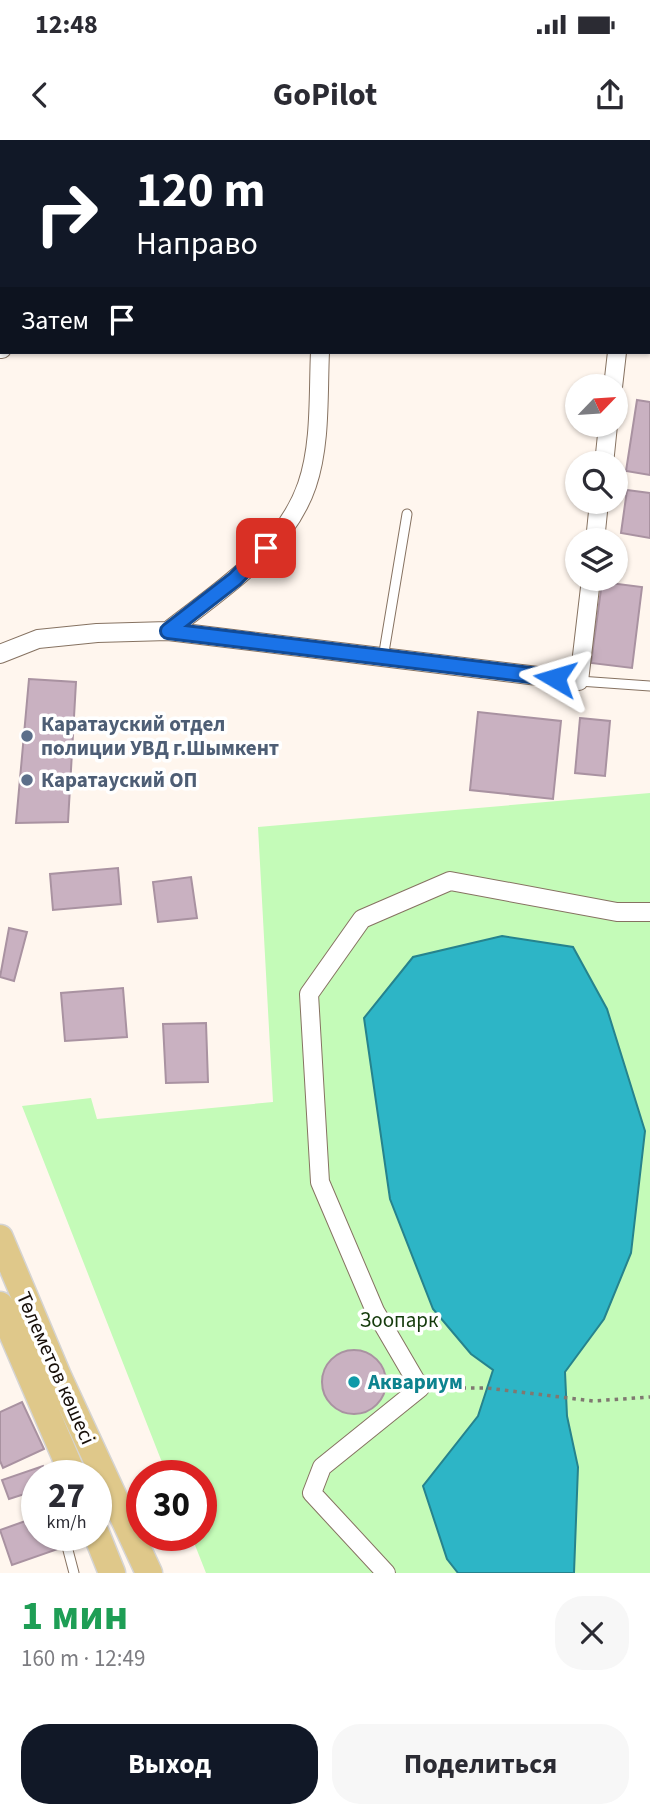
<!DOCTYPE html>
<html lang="ru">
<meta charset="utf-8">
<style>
:root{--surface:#fff;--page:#f7f7f7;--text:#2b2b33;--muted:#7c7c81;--accent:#111827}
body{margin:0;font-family:"Source Sans 3",sans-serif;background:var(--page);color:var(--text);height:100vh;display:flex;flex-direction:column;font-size:26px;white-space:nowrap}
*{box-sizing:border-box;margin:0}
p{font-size:23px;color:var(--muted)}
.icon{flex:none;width:38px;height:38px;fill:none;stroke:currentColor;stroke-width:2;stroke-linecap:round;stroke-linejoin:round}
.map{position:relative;height:1433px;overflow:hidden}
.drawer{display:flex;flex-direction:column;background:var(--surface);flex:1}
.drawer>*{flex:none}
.banner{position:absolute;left:0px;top:0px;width:651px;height:214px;box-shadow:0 2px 5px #0004;background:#111827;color:#fff;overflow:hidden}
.needle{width:46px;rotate:65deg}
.tools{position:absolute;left:565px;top:234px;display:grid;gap:14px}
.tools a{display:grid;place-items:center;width:63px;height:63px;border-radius:50%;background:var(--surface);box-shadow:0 2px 5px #0004;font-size:35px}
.speed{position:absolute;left:21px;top:1320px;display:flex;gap:14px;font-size:35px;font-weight:700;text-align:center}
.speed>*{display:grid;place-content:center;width:91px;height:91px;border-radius:50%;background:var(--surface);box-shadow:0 2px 5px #0004;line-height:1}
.speed small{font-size:18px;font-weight:400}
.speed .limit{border:10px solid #d22;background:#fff;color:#111}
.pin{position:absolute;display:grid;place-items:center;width:60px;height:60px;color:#fff;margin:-30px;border-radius:14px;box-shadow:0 4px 10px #0006}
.me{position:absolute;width:77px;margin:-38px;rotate:277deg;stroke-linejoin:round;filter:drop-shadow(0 0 5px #0008)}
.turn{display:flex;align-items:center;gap:24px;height:147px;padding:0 21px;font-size:32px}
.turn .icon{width:91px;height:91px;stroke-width:2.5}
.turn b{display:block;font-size:49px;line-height:60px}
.then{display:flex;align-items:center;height:66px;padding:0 21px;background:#0003;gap:14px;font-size:26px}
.round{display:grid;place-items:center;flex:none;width:74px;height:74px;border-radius:28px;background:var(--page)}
.summary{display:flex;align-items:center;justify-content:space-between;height:119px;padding:0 21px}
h1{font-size:42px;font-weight:700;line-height:52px;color:#1e9e55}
.cta{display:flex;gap:14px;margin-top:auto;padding:14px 21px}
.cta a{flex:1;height:80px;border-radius:28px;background:var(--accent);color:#fff;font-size:28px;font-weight:700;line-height:80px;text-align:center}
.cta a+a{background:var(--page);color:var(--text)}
.status{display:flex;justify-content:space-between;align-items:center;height:49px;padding:0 35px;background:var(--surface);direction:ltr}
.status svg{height:19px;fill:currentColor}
header{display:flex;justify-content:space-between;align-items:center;height:91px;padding:0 21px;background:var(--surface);font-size:32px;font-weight:700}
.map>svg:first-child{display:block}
.green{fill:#c4fbb8}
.water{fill:#2db5c6;stroke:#26838d;stroke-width:2}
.building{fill:#c9b1c1;stroke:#a992a1;stroke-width:2}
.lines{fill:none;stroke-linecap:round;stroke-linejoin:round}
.lane-casing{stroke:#867261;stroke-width:11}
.street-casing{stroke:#867261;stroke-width:20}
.primary-casing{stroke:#d5d4d3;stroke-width:29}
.path{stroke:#807871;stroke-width:3.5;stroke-dasharray:3.5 5;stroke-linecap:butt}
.lane{stroke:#fff;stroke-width:9}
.street{stroke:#fff;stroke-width:18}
.primary{stroke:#dfc88a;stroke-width:26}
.route-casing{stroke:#114b97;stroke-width:18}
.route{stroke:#1a73e8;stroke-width:12}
.service-dot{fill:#5c6f8a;stroke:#fff;stroke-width:2.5}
.culture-dot{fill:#0f9aa8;stroke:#fff;stroke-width:2.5}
.labels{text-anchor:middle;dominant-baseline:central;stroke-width:7;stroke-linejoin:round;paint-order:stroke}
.service-label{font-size:21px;font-weight:bold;fill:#4e5e75;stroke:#fff;text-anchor:start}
.park-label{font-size:21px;fill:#143a0b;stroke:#fff}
.street-label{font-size:21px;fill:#170f09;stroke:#fff}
.culture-label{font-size:21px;font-weight:bold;fill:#0d838f;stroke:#fff;text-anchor:start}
</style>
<div class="status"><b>12:48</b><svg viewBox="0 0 49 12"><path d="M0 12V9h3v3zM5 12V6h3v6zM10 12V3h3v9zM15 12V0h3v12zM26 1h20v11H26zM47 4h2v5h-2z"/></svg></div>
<header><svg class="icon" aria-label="back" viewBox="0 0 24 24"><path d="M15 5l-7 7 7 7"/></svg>GoPilot<svg class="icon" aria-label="share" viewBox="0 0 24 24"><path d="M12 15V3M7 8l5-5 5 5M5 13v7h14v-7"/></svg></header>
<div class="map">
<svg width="650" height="1433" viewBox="0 0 650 1433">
<rect width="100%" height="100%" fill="#fff6ee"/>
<path class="green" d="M 650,653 L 650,1433 L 206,1433 L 191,1395 L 201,1395 L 201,1335 L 167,1335 L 22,966 L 91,958 L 97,979 L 273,962 L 258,687 Z"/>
<path class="water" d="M 502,796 L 573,807 L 607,869 L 645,991 L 631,1113 L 604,1179 L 565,1232 L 567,1276 L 578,1327 L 574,1433 L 458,1433 L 447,1419 L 423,1346 L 478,1276 L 493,1230 L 471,1214 L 433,1169 L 390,1059 L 364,878 L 413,817 Z"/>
<path class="building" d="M 429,0 L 505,0 L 428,2 Z
M 637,260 L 650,262 L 650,335 L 626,331 Z
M 627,350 L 650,353 L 650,398 L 621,393 Z
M 602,442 L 642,447 L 632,528 L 591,523 Z
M 29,539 L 76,542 L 68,682 L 16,683 Z
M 478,572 L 561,581 L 553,659 L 470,650 Z
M 580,578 L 610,581 L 605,636 L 575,633 Z
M 118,728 L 121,764 L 53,770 L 50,734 Z
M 191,737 L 197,778 L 158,782 L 153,742 Z
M 9,788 L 27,792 L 14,841 L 0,837 Z
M 123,848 L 127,897 L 65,901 L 61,853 Z
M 206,883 L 208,942 L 166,943 L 163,884 Z
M322 1242a32 32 0 1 1 64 0a32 32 0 1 1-64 0Z
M 22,1262 L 44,1309 L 3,1328 L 0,1321 L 0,1272 Z
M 43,1326 L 46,1335 L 37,1335 L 37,1350 L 9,1359 L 2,1340 Z
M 37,1377 L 37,1395 L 53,1395 L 58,1409 L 12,1425 L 0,1390 Z"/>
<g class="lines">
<defs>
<path id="lane" d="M 114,0 L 115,2
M 383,518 L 407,374
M 579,541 L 650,546
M 64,1395 L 74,1433"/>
<path id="street" d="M 171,0 L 171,2
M 332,2 L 332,0
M 574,2 L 574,0
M 649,66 L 650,66
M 0,209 L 2,209
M 613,247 L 617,212
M 604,324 L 608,285
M 595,401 L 599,362
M 168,491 C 219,451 285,410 307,345 C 321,304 318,255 320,212
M 0,514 L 38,499 L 97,493 L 168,491 L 579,541 L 591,439
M 386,1433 L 312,1353 L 322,1327 L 420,1248 L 375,1171 L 320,1042 L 309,854 L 362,779 L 450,741 L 617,772 L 650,772"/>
<path id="primary" d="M 0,1098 L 58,1236 L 149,1433
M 0,1165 L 73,1335
M 96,1393 L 112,1433"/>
</defs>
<use href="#lane" class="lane-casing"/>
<use href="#street" class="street-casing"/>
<use href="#primary" class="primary-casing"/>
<path class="path" d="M 437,1248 L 487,1248 L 593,1261 L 650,1257"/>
<use href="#lane" class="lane"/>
<use href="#street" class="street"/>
<use href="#primary" class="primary"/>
</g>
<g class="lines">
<defs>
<path id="route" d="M 266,408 L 235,439 L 168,491 L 555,538"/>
</defs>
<use href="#route" class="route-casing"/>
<use href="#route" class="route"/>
</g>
<g class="service-dot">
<circle cx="27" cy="596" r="7"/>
<circle cx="27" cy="640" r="7"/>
</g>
<circle class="culture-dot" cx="354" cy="1242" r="7"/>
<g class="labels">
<g class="service-label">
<text x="41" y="584">Каратауский отдел<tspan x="41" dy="24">полиции УВД г.Шымкент</tspan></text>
<text x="41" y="640">Каратауский ОП</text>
</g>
<g class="park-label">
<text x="399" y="1180">Зоопарк</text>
</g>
<g class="street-label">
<text transform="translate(56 1228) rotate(66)">Төлеметов көшесі</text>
</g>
<g class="culture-label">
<text x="368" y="1242">Аквариум</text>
</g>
</g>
</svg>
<div class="tools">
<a><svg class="needle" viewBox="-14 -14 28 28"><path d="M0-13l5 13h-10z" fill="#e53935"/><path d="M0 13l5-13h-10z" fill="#7c7c81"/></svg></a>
<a><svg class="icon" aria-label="search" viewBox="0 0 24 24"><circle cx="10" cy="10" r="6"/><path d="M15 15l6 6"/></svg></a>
<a><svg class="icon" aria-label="layers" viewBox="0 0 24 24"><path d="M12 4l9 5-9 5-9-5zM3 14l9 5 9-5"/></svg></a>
</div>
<div class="speed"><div>27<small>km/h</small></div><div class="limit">30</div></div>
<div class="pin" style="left:266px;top:408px;background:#d93025"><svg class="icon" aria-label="arrive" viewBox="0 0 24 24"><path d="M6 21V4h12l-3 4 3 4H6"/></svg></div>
<svg class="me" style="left:555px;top:538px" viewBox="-20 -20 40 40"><path d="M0-17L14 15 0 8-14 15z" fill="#1a73e8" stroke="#fff" stroke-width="4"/></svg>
<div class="banner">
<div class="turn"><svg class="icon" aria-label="right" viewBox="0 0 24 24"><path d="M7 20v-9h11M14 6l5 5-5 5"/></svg><div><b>120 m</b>Направо</div></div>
<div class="then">Затем<svg class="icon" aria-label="arrive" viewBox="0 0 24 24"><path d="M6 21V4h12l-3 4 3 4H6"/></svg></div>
</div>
</div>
<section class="drawer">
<div class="summary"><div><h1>1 мин</h1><p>160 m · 12:49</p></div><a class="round"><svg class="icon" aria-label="close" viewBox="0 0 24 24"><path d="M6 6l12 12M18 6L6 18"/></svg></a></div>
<div class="cta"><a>Выход</a><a>Поделиться</a></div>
</section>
